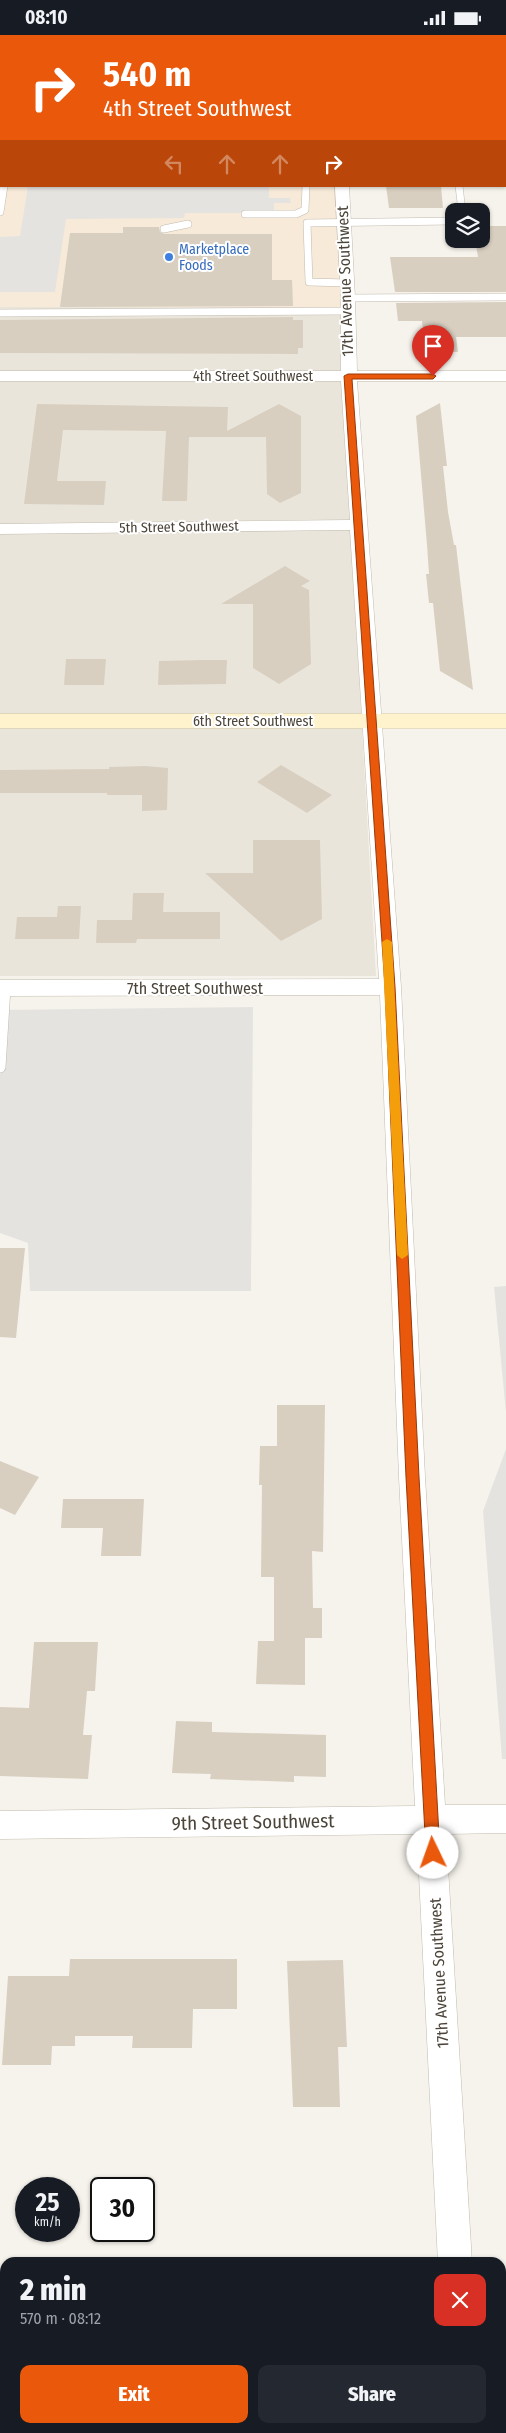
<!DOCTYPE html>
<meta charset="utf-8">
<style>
:root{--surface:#171b24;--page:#242831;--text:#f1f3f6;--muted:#9ea1a6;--accent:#ea580c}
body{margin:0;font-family:"Fira Sans Condensed",sans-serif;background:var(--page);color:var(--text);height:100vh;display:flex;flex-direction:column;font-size:19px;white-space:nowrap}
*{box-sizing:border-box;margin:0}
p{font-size:16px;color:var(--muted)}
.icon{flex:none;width:28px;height:28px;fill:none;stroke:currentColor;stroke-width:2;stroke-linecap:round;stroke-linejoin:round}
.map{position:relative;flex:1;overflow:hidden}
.details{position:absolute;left:0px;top:2222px;width:506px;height:176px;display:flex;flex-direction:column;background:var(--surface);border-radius:15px 15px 0 0;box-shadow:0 1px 4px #0004}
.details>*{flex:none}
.guide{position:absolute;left:0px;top:0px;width:506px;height:152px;box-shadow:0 1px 4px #0004;background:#ea580c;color:#fff;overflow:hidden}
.tools{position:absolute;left:445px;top:168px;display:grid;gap:10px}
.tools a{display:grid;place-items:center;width:45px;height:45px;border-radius:10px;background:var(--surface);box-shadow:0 1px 4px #0004;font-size:25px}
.speed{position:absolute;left:15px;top:2142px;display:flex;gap:10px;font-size:25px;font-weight:700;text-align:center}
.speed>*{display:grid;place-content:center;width:65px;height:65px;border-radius:50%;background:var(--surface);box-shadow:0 1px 4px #0004;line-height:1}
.speed small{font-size:12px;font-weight:400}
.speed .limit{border:2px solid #111;border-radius:8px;background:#fff;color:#111}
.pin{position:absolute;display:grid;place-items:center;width:42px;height:42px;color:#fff;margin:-51px -21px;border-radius:50% 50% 50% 0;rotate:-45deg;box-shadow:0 0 5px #0007}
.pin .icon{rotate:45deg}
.me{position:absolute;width:55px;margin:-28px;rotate:357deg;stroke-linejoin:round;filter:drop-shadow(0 0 4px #0008)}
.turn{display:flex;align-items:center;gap:18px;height:105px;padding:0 20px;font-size:22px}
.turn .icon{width:65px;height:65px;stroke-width:2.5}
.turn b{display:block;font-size:35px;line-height:42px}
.lanes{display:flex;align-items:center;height:48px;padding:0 20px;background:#0003;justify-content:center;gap:25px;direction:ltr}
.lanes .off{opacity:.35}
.round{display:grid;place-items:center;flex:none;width:52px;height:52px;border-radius:10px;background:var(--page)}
.overview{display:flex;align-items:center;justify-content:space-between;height:85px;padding:0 20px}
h1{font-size:30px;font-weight:800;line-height:38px}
.cta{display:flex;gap:10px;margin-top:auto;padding:10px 20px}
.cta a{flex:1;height:58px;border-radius:10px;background:var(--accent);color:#fff;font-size:20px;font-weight:800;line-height:58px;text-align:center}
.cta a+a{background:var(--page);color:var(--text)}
.status{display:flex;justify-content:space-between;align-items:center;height:35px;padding:0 25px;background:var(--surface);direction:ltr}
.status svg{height:14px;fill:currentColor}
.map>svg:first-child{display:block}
.residential{fill:#eae5da}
.commercial{fill:#f7ead8}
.parking{fill:#e5e3e0}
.building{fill:#d8cfc1}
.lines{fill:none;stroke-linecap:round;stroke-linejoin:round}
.lane-far1-casing{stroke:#c2bbae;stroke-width:8}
.lane-casing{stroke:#c2bbae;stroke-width:12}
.street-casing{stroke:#c2bbae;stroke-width:1}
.secondary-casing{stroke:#d6c79b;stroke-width:1}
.primary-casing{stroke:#e6c16a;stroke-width:1}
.lane-far1{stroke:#fff;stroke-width:7}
.lane{stroke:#fff;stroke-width:11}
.street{fill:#fff;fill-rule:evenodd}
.secondary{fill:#fff3cd;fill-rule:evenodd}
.primary{fill:#ffe39c;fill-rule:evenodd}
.route{fill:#ea580c;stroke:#983908}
.slow{fill:#f59e0b}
.shop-dot{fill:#3f7fe0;stroke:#fff;stroke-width:2}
.labels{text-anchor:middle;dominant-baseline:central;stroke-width:4;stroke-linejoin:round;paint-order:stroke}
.far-shop-label{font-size:14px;fill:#366cbe;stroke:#fff;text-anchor:start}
.far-street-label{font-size:14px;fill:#4b4439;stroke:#fff}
.street-label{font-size:16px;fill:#4b4439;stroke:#fff}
.near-street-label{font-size:19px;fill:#4b4439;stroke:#fff}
</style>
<div class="status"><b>08:10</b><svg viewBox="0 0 49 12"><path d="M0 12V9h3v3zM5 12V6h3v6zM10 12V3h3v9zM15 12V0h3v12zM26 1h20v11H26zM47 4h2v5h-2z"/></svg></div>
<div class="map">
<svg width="506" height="2398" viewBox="0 0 506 2398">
<rect width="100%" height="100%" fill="#f6f3ec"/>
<path class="residential" d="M 0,272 L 341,272 L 342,338 L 376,941 L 0,941 Z"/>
<path class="commercial" d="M 0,104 L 1,151 L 335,151 L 341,272 L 0,272 Z"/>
<path class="parking" d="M 28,151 L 269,151 L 269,163 L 290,163 L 291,168 L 274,168 L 274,175 L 241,178 L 185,178 L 184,183 L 66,184 L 55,257 L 0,257 L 0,202 L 20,201 Z
M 253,972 L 251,1256 L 30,1256 L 28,1208 L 0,1198 L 0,975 Z
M 506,1251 L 506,1378 L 494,1252 Z
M 506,1414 L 506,1724 L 502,1724 L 483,1476 Z"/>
<path class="building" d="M 386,151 L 441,151 L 443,173 L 389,173 Z
M 481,191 L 506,191 L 506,257 L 395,257 L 390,222 L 478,222 L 475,204 L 481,204 Z
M 123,192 L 159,192 L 160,197 L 165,199 L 272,199 L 272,245 L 292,245 L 293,271 L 60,272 L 70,198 L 123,198 Z
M 506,267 L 506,302 L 456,302 L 458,317 L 425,317 L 422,286 L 398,286 L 396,268 Z
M 293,282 L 293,285 L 303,285 L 303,313 L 298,313 L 298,319 L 0,318 L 0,285 Z
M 440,368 L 447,431 L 443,431 L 448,477 L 454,510 L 456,510 L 473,655 L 440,636 L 433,568 L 429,568 L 426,539 L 429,539 L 427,510 L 416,381 Z
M 37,369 L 228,372 L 227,396 L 279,369 L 301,381 L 301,458 L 280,468 L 267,459 L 266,402 L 189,402 L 187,466 L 162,466 L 166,396 L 63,395 L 57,446 L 106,446 L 104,470 L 24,469 Z
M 285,531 L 310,546 L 301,551 L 309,555 L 311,629 L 279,649 L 253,633 L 253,569 L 221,569 Z
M 66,624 L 106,624 L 104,650 L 64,650 Z
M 202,625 L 227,625 L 226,649 L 158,650 L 159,626 Z
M 281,730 L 332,760 L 307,778 L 257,747 Z
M 146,731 L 168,733 L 167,775 L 142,776 L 142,760 L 107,760 L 107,758 L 0,758 L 0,735 L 109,734 L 109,732 Z
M 253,805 L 320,805 L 322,884 L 281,906 L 205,838 L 253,838 Z
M 133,858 L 164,858 L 163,877 L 220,877 L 220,904 L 137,904 L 136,908 L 96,908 L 97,885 L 132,885 Z
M 58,871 L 81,871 L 79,904 L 15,904 L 17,882 L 57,882 Z
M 0,1213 L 25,1213 L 16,1303 L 0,1302 Z
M 277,1370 L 325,1370 L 323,1517 L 312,1516 L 313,1573 L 322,1573 L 322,1603 L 305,1603 L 305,1650 L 256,1649 L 258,1606 L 274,1606 L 274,1542 L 261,1542 L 262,1450 L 259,1450 L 260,1411 L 277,1411 Z
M 0,1426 L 39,1442 L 15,1480 L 0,1473 Z
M 63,1464 L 144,1464 L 141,1521 L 101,1521 L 103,1493 L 61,1493 Z
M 34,1607 L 98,1607 L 95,1656 L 87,1656 L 83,1700 L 92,1700 L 88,1744 L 0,1741 L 0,1672 L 29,1673 Z
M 176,1686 L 212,1687 L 212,1697 L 326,1700 L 326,1742 L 294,1741 L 294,1747 L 210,1744 L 211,1739 L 172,1738 Z
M 70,1924 L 237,1924 L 237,1974 L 193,1974 L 192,2013 L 132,2013 L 133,2001 L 75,2001 L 75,2011 L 52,2011 L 51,2030 L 2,2030 L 8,1941 L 69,1941 Z
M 343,1925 L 347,2012 L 338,2012 L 340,2072 L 293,2072 L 287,1926 Z"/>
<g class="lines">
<defs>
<path id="lane-far1" d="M 459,151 L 462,176
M 0,177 L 4,151
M 245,179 L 296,179 L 305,175 L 306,151
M 164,194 L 188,189
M 347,248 L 309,247 L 307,188 L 454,186
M 348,263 L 506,262
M 0,278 L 348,276"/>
<path id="lane" d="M 0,1032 L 5,953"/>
<path id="street" d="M 0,0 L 6,0 L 7,1 L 1,1 L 0,5 Z
M 17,0 L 320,0 L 16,1 Z
M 330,0 L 506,0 L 506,4 L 505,1 Z
M 335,151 L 349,151 L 355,263 L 357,336 L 506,336 L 506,346 L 357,346 L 401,952 L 425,1442 L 445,1770 L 506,1770 L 506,1798 L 446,1799 L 472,2228 L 438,2228 L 417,1799 L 0,1804 L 0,1776 L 415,1771 L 399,1442 L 380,960 L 0,961 L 0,945 L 379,944 L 350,495 L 0,499 L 0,489 L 350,485 L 341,346 L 0,346 L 0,336 L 341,336 L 341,263 Z
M 447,2394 L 483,2394 L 483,2398 L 447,2398 Z"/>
<path id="secondary" d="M 0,679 L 506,679 L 506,693 L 0,693 Z"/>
<path id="primary" d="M 0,96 L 1,96 L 1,106 L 0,106 Z
M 505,96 L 506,96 L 506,106 L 505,106 Z"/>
</defs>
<use href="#lane-far1" class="lane-far1-casing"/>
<use href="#lane" class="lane-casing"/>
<use href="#street" class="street-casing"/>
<use href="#secondary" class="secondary-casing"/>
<use href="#primary" class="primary-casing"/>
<use href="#lane-far1" class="lane-far1"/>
<use href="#lane" class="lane"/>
<use href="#street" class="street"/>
<use href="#secondary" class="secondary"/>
<use href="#primary" class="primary"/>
</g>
<path class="route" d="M 348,339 L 433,339 L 436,341 L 433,344 L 352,344 L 395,952 L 419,1442 L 440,1818 L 438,1823 L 433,1826 L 428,1823 L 426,1818 L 406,1442 L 385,952 L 344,341 Z"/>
<path class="slow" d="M 387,904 L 392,907 L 408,1220 L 402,1224 L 397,1220 L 382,907 Z"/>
<circle class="shop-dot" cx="169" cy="222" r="5"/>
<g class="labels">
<g class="far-shop-label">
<text x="179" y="214">Marketplace<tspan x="179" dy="16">Foods</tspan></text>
</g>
<g class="far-street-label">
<text x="253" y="341">4th Street Southwest</text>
<text transform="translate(179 492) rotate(-1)">5th Street Southwest</text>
<text x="253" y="686">6th Street Southwest</text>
</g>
<g class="street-label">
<text transform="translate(345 246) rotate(-92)">17th Avenue Southwest</text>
<text x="195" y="953">7th Street Southwest</text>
<text transform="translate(439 1938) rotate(-93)">17th Avenue Southwest</text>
</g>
<g class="near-street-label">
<text transform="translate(253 1787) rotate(-1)">9th Street Southwest</text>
</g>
</g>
</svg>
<div class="tools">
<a><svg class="icon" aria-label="layers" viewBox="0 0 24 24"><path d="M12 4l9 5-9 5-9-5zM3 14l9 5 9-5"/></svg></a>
</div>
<div class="speed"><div>25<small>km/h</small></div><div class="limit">30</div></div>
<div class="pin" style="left:433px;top:341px;background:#d93025"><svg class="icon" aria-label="arrive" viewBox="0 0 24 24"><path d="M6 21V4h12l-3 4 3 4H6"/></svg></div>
<svg class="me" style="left:433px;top:1818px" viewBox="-20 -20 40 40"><circle r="19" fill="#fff"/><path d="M0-13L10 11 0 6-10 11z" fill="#ea580c"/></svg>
<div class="guide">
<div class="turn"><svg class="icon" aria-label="right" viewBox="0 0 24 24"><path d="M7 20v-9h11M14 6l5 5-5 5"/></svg><div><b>540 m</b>4th Street Southwest</div></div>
<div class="lanes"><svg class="icon off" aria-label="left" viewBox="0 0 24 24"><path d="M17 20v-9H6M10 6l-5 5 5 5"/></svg><svg class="icon off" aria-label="ahead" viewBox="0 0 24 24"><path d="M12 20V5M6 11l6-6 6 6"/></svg><svg class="icon off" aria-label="ahead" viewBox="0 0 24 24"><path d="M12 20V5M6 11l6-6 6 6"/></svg><svg class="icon" aria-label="right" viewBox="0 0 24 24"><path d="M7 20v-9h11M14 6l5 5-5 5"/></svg></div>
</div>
<section class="details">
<div class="overview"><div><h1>2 min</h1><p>570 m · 08:12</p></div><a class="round" style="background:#d93025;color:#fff"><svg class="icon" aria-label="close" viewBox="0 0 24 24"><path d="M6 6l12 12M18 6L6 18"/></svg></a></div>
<div class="cta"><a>Exit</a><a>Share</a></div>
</section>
</div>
